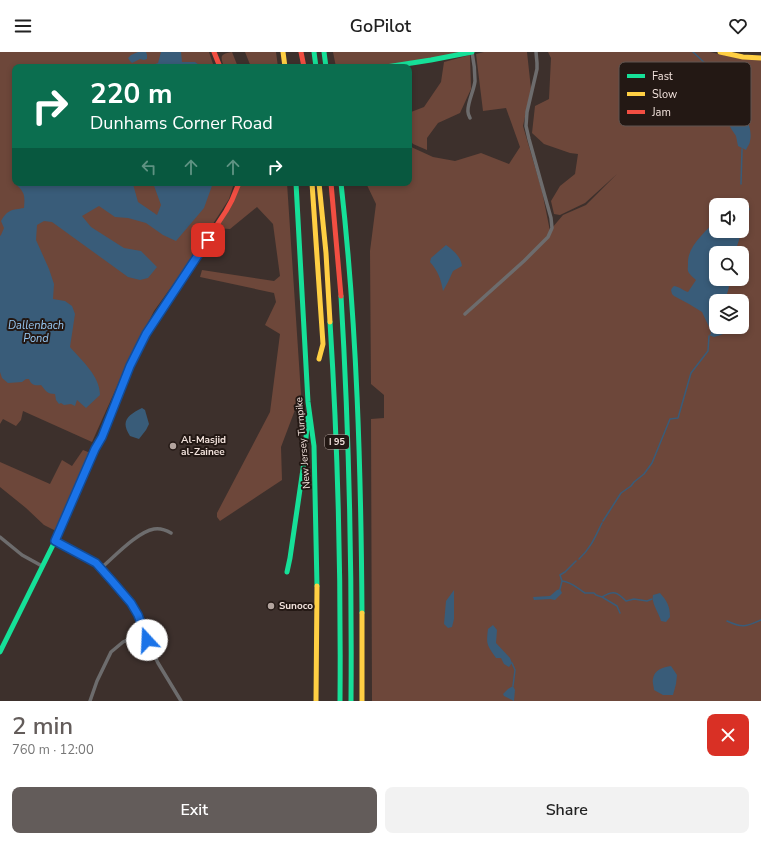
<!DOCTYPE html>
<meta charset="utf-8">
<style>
:root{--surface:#fff;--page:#f2f2f2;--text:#222;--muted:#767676;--accent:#635c5a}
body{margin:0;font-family:"Nunito Sans",sans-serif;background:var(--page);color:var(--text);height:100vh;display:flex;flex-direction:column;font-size:15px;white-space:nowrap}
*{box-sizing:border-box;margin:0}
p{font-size:13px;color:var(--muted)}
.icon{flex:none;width:22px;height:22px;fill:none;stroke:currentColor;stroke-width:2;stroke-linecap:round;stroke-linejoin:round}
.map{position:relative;height:649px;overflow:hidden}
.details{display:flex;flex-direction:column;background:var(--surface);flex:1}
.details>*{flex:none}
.banner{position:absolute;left:12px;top:12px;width:400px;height:122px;border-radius:8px;box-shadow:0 2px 6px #0003;background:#0b6e4f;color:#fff;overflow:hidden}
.fabs{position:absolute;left:709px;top:146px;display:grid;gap:8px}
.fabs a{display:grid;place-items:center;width:40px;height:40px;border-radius:8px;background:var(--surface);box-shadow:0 2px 6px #0003;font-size:20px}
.pin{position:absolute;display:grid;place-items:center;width:34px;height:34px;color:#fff;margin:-17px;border-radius:8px;box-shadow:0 2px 6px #0006}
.me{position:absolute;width:44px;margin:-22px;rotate:340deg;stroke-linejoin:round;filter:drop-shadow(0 0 3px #0008)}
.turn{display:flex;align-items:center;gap:14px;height:84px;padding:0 12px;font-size:18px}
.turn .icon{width:52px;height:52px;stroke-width:2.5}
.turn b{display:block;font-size:28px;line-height:34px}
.lanes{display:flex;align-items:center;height:38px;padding:0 12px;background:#0003;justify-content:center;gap:20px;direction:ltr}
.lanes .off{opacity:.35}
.round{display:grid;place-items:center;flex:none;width:42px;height:42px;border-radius:8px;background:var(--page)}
.headline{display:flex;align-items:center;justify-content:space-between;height:68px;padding:0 12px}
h1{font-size:24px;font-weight:600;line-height:30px;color:var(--accent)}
.primary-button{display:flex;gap:8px;margin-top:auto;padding:8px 12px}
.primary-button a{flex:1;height:46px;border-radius:8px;background:var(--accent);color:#fff;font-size:16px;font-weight:600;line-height:46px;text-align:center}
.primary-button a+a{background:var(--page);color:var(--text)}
header{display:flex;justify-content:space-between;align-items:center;height:52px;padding:0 12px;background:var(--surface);font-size:18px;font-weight:600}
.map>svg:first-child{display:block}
.green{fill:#6d473a;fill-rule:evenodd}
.water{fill:#395c79}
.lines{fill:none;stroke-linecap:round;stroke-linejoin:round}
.stream{stroke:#395c79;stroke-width:1.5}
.street{stroke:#6d6c6d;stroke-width:3.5}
.fast{stroke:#16e098;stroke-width:5}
.slow{stroke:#ffcf43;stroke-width:5}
.jam{stroke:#f24e42;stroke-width:5}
.route-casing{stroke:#114b97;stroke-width:10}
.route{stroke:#1a73e8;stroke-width:7}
.poi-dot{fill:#b3a49e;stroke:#231814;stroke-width:1.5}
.labels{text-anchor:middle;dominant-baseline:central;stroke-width:4;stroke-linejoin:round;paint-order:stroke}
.shield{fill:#231814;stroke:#b4a5a0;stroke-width:1}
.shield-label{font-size:9px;font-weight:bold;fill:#f2e2dc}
.poi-label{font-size:10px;font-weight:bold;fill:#f2e2dc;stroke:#231814;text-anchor:start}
.street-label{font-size:10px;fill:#f2e2dc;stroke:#231814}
.water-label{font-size:11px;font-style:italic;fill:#98c9f4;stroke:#231814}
.key{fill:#231814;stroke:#615550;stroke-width:1}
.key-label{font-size:11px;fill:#f2e2dc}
</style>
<header><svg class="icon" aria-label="menu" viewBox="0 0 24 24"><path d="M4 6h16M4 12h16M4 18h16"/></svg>GoPilot<svg class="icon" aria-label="heart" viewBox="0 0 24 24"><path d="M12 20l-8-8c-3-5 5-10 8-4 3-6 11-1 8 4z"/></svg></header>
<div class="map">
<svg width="761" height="649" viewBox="0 0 761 649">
<rect width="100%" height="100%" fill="#3d302c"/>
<path class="green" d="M 0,0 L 209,0 L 214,15 L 15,15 L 15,131 L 234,131 L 229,147 L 182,220 L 154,259 L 127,312 L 92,390 L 23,359 L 21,368 L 16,374 L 3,367 L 0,372 Z
M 232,0 L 238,15 L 224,15 C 220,4 220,2 232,0 Z
M 245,0 L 276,0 L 278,15 L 251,15 Z
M 333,0 L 472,0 L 386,15 L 336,15 Z
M 484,0 L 527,0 L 531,37 L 523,74 L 542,139 L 550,179 L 552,176 L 563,163 L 586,153 L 617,122 L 585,151 L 560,163 L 554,162 L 551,149 L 560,134 L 575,122 L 578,102 L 570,101 L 544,92 L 532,81 L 535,54 L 549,47 L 551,6 L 548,0 L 710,0 L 742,7 L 761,8 L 761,649 L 372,649 L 371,367 L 384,366 L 384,343 L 371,332 L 370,199 L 376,152 L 366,131 L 409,131 L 409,94 L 433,105 L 455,109 L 481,101 L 509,112 L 520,95 L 506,56 L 483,59 L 476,2 ZM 716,153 L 742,153 L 742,179 L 716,179 ZM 716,201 L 742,201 L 742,227 L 716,227 ZM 716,249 L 742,249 L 742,275 L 716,275 Z
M 470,3 L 471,37 L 460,61 L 438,71 L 427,86 L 427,98 L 413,92 L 409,87 L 409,63 L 411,60 L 424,55 L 441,30 L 444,10 Z
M 239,131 L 287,131 L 301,342 L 281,395 L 282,428 L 220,469 L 217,465 L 217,461 L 270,360 L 280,282 L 265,273 L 276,250 L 274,241 L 200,225 L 202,218 L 274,229 L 280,224 L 273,172 L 257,155 L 230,177 L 215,176 Z
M 83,398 L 93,402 L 58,480 L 44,473 L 26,456 L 0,435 L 0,410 L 50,432 L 62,408 L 72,414 Z"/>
<path class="water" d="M 138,0 L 146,0 L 147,3 L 147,7 L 144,8 L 140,7 L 132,11 L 130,9 L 128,6 L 131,3 Z
M 161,0 L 181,0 L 182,10 L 195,10 L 202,15 L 146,15 L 158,11 Z
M 731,61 C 746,59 753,77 750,89 C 750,92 747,95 746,98 L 738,94 L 736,84 L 732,78 L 728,71 L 728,65 Z
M 15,131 L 131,131 L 133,132 L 138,150 L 157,163 L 161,153 L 153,131 L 213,131 L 204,156 L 176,189 L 163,183 L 146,171 L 128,166 L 115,165 L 99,154 L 82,164 L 91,175 L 124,196 L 141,199 L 157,215 L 148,226 L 140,228 L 128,225 L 52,170 L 44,169 L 37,173 L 36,188 L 49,217 L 54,232 L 53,247 L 65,249 L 72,254 L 75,262 L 70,295 C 82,309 100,324 100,343 L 86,356 L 77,348 L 75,354 L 71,352 L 64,353 L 61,351 L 59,352 L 56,348 L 55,342 C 47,342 46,339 41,333 C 35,334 31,333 29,327 L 26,327 L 22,330 L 8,331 L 2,326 L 0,320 L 0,184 L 1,183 L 4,176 L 1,169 C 8,157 12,158 24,156 C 25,143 25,141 15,131 Z
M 728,148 C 736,148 746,150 750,157 L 749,159 L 744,162 L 744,164 L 745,171 L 742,176 L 742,153 L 723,153 L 726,149 Z
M 716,167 L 716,179 L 741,179 C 740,187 737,193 735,201 L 716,201 L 716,227 L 730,227 C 729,235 728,243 723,249 L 716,249 L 716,275 L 728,275 C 725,283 721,283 714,285 L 709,283 L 711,282 L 710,277 L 702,260 L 689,252 L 674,244 L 672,242 L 671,238 L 672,236 L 674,234 C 680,235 684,239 688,240 L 696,228 C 694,226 691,224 689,221 C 687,218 688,215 688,212 C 687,193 706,181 716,167 Z
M 446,193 C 454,199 461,205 462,214 L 453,219 L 448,230 L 443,239 C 441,227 438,219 430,210 L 431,206 Z
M 142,356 L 145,358 L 149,372 L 146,378 L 139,387 L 130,384 C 120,369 128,363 142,356 Z
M 560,537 L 562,541 L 555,548 L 550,547 L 534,548 L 533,545 L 550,544 L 557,538 Z
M 454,538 L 454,567 L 452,575 L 448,576 L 444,572 L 446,549 Z
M 660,541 C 667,549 670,554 670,565 L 666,570 L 661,569 C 659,561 651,551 653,543 Z
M 493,573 L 497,578 L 496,591 L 510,606 L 512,611 L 509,615 L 504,612 L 501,606 L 496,606 C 487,593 486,593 488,577 Z
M 671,614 L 677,623 L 676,632 L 673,643 L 663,643 L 654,638 C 654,635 652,630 653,627 C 654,618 663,615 671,614 Z
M 513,634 L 515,638 L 514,649 L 504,644 L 503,642 L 508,637 Z"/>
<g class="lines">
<path class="stream" d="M 693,0 L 708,14 L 716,27 L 731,61
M 741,132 L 742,97
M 603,469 L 621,441 L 631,434 L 634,430 L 644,422 L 652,411 L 670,367 L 678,366 L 691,321 L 708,299 L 709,284
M 579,507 C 591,496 595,485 602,471
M 562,529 L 560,523 L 565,520 L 576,509
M 560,537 L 562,529 C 572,530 577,536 585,541 L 594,541 L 596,543 L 602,545 C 614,538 617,540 626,549 L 634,547 L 647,549 L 652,547
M 602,545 L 617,554 L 620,561
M 727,569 C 742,576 746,575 761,568
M 512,611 L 515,618 L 513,634"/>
<path class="street" d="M 470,66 C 469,64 468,62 468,60 C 467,51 474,39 475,29 C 475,19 474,10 472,0
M 465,262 L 524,209 L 548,185 L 552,176 L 551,166 L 529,87 L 526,74 L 527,60 L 537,17 L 537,11 L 536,0
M 0,485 L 22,503 L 42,514
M 55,489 L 96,511 L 131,551 L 138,563 L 147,588 L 158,611 L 181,649
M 101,516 C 114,505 137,480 154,477 C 160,476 166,478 171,481
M 90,649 L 97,629 L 111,600 L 123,590 L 144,580"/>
<path class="fast" d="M 314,0 L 316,15
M 324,0 L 326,15
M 386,15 L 431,8 L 472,0
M 296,131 L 308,350 L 314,394 L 317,534
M 341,131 C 357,274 361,418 362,561
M 341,244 C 349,379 352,514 351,649
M 330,270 C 338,397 341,523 340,649
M 287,520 L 290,506 L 304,410 L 308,362
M 0,600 L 55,489 L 95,397 C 110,371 118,341 130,314 C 140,291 154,270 167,249"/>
<path class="slow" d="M 283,0 L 285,15
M 720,0 L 743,5 L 761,6
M 312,131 L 323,292 L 319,307
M 319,131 L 326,201 L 330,270
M 316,649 L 317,534
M 362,649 L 362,561"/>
<path class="jam" d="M 214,0 L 220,15
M 301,0 L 304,15
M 331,131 L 341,244
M 167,249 L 226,159 L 232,148 L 239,131"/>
</g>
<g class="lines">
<defs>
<path id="route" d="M 147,588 L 138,563 L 131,551 L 113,530 L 96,511 L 55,489 L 95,397 L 102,385 L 130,314 L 146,282 L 208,188"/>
</defs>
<use href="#route" class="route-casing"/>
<use href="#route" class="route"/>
</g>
<g class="poi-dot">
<circle cx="173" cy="394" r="4"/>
<circle cx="271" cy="554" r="4"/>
</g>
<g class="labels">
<rect class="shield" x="325" y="383" width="24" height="14" rx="3"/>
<g class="shield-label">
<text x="337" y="390">I 95</text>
</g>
<g class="poi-label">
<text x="181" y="388">Al-Masjid<tspan x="181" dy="12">al-Zainee</tspan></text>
<text x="279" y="554">Sunoco</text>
</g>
<g class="street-label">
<text transform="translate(303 391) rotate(-95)">New Jersey Turnpike</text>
</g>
<g class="water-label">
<text x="36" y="273">Dallenbach<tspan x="36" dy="13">Pond</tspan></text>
</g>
</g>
<rect x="619" y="10" width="132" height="64" rx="6" class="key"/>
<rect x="627" y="22" width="18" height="4" fill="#16e098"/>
<rect x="627" y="40" width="18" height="4" fill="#ffcf43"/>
<rect x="627" y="58" width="18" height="4" fill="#f24e42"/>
<g class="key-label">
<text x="652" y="28">Fast</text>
<text x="652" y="46">Slow</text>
<text x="652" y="64">Jam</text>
</g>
</svg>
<div class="fabs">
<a><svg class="icon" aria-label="sound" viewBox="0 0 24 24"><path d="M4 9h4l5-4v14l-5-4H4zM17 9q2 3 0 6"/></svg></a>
<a><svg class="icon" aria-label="search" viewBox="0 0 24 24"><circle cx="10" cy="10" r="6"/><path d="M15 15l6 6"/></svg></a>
<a><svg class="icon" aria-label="layers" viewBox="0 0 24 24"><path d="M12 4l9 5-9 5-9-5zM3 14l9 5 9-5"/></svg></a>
</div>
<div class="pin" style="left:208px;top:188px;background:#d93025"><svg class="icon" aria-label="arrive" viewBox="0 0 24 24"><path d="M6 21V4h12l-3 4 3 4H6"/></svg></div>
<svg class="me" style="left:147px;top:588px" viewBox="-20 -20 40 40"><circle r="19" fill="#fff"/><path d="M0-13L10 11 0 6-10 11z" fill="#1a73e8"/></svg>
<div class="banner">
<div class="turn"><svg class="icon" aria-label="right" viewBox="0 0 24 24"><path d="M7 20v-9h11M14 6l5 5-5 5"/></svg><div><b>220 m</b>Dunhams Corner Road</div></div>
<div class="lanes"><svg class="icon off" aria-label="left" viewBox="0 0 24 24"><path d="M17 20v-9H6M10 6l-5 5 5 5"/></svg><svg class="icon off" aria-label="ahead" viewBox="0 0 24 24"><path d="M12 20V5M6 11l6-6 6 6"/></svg><svg class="icon off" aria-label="ahead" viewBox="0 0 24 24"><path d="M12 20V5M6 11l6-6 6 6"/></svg><svg class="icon" aria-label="right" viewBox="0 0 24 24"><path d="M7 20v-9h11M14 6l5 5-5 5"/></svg></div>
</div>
</div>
<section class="details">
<div class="headline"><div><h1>2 min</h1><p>760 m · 12:00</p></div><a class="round" style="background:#d93025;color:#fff"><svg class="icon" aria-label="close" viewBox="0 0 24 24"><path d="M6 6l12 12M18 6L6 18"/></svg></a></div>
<div class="primary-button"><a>Exit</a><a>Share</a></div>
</section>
